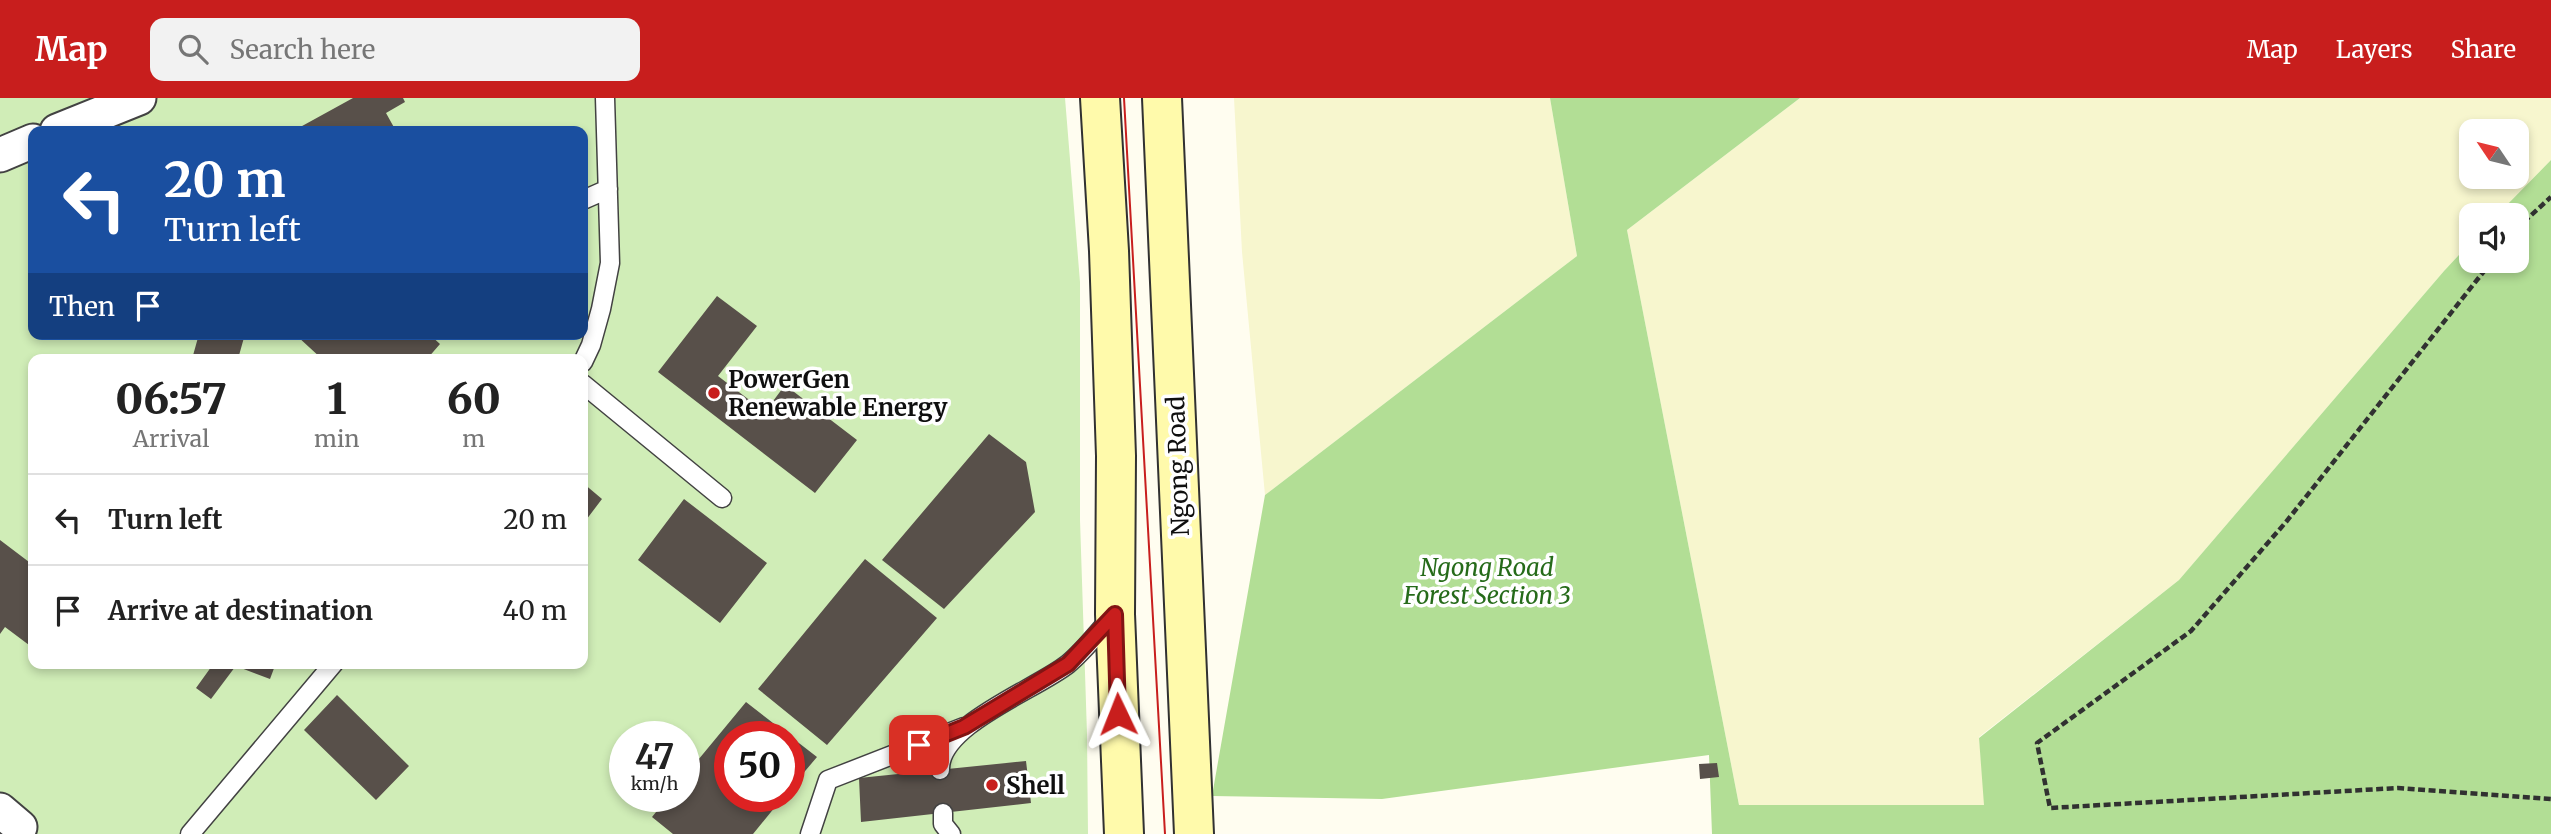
<!DOCTYPE html>
<style>
:root{--surface:#fff;--page:#f2f2f2;--text:#222;--muted:#767676;--line:#e0e0e0;--accent:#c81e1d}
body{margin:0;font-family:Merriweather,serif;background:var(--page);color:var(--text);height:100vh;display:flex;flex-direction:column;font-size:26px;white-space:nowrap}
*{box-sizing:border-box;margin:0}
p{font-size:23px;color:var(--muted)}
.icon{flex:none;width:38px;height:38px;fill:none;stroke:currentColor;stroke-width:2;stroke-linecap:round;stroke-linejoin:round}
.map{position:relative;flex:1;overflow:hidden}
.panel{position:absolute;left:28px;top:256px;width:560px;height:315px;display:flex;flex-direction:column;background:var(--surface);border-radius:14px;box-shadow:0 4px 10px #0003}
.panel>*{flex:none}
.banner{position:absolute;left:28px;top:28px;width:560px;height:214px;border-radius:14px;box-shadow:0 4px 10px #0003;background:#1a4fa0;color:#fff;overflow:hidden}
.needle{width:46px;rotate:305deg}
.buttons{position:absolute;left:2459px;top:21px;display:grid;gap:14px}
.buttons a{display:grid;place-items:center;width:70px;height:70px;border-radius:14px;background:var(--surface);box-shadow:0 4px 10px #0003;font-size:35px}
.speed{position:absolute;left:609px;top:623px;display:flex;gap:14px;font-size:35px;font-weight:700;text-align:center}
.speed>*{display:grid;place-content:center;width:91px;height:91px;border-radius:50%;background:var(--surface);box-shadow:0 4px 10px #0003;line-height:1}
.speed small{font-size:18px;font-weight:400}
.speed .limit{border:10px solid #d22;background:#fff;color:#111}
.pin{position:absolute;display:grid;place-items:center;width:60px;height:60px;color:#fff;margin:-30px;border-radius:14px;box-shadow:0 4px 10px #0006}
.me{position:absolute;width:77px;margin:-38px;rotate:358deg;stroke-linejoin:round;filter:drop-shadow(0 0 5px #0008)}
.turn{display:flex;align-items:center;gap:24px;height:147px;padding:0 21px;font-size:32px}
.turn .icon{width:91px;height:91px;stroke-width:2.5}
.turn b{display:block;font-size:49px;line-height:60px}
.then{display:flex;align-items:center;height:66px;padding:0 21px;background:#0003;gap:14px;font-size:26px}
.eta{display:flex;justify-content:space-evenly;align-items:center;height:119px;text-align:center}
.eta b{font-size:42px;font-weight:800;line-height:49px}
ul{padding:0;list-style:none}
li{display:flex;align-items:center;gap:21px;height:91px;padding:0 21px;border-top:2px solid var(--line)}
li div{flex:1}
li b{display:block;font-size:26px}
li em{font-style:normal}
header{display:flex;align-items:center;gap:42px;box-sizing:border-box;height:98px;padding:0 35px;background:var(--accent);color:#fff}
header strong{font-size:33px}
nav{display:flex;gap:38px;margin-inline-start:auto;font-size:24px}
.search{width:490px;height:63px;background:var(--page);display:flex;align-items:center;gap:18px;box-sizing:border-box;padding:0 24px;border-radius:14px;color:var(--muted);font-size:26px}
.map>svg:first-child{display:block}
.farmland{fill:#f7f6ce;fill-rule:evenodd}
.green{fill:#d0edb7;fill-rule:evenodd}
.forest{fill:#b2de95}
.building{fill:#58504a}
.lines{fill:none;stroke-linecap:round;stroke-linejoin:round}
.lane-casing{stroke:#424242;stroke-width:21}
.street-casing{stroke:#424242;stroke-width:37}
.secondary-casing{stroke:#313131;stroke-width:42}
.path{stroke:#313131;stroke-width:4.5;stroke-dasharray:7 3.5;stroke-linecap:butt}
.lane{stroke:#fff;stroke-width:18}
.street{stroke:#fff;stroke-width:33}
.secondary{stroke:#fffaab;stroke-width:38}
.tram{stroke:#c81e1d;stroke-width:2}
.route-casing{stroke:#821413;stroke-width:18}
.route{stroke:#c81e1d;stroke-width:12}
.poi-dot{fill:#c81e1d;stroke:#fff;stroke-width:2.5}
.labels{text-anchor:middle;dominant-baseline:central;stroke-width:7;stroke-linejoin:round;paint-order:stroke}
.poi-label{font-size:24px;font-weight:bold;fill:#0f0f0f;stroke:#fff;text-anchor:start}
.street-label{font-size:24px;fill:#0f0f0f;stroke:#fff}
.park-label{font-size:24px;font-style:italic;fill:#266b1a;stroke:#fff}
</style>
<header>
<strong>Map</strong>
<div class="search"><svg class="icon" aria-label="search" viewBox="0 0 24 24"><circle cx="10" cy="10" r="6"/><path d="M15 15l6 6"/></svg>Search here</div>
<nav><a>Map</a><a>Layers</a><a>Share</a></nav>
</header>
<div class="map">
<svg width="2551" height="736" viewBox="0 0 2551 736">
<rect width="100%" height="100%" fill="#fffdf0"/>
<path class="farmland" d="M 1234,0 L 1550,0 L 1577,158 L 1265,397 L 1242,154 Z
M 1800,0 L 2551,0 L 2551,62 L 2497,117 L 2471,117 L 2471,144 L 2444,173 L 2179,482 L 1979,639 L 1985,707 L 1739,707 L 1627,132 ZM 2471,33 L 2516,33 L 2516,79 L 2471,79 Z"/>
<path class="green" d="M 0,0 L 1065,0 L 1080,184 L 1080,422 L 1087,636 L 1088,736 L 0,736 ZM 33,33 L 583,33 L 583,236 L 33,236 ZM 33,261 L 583,261 L 583,565 L 33,565 ZM 625,639 L 684,639 L 684,698 L 625,698 ZM 730,639 L 789,639 L 789,698 L 730,698 Z"/>
<path class="forest" d="M 1550,0 L 1800,0 L 1627,132 L 1739,707 L 1984,707 L 1979,640 L 2179,482 L 2444,173 L 2471,144 L 2471,163 L 2516,163 L 2516,117 L 2497,117 L 2551,62 L 2551,736 L 1712,736 L 1709,657 L 1382,701 L 1212,698 L 1265,397 L 1577,158 Z"/>
<path class="building" d="M 353,0 L 403,0 L 405,4 L 386,15 L 396,33 L 293,33 Z
M 717,198 L 757,228 L 718,278 L 765,314 L 785,287 L 857,342 L 815,395 L 658,274 Z
M 199,236 L 245,236 L 238,261 L 192,261 Z
M 299,236 L 429,236 L 440,246 L 427,261 L 322,261 L 297,238 Z
M 989,336 L 1026,364 L 1035,414 L 944,511 L 882,462 Z
M 583,385 L 602,401 L 583,426 Z
M 684,401 L 767,465 L 720,525 L 638,462 Z
M 0,442 L 33,467 L 33,541 L 29,547 L 5,529 L 0,536 Z
M 865,461 L 937,520 L 827,647 L 758,591 Z
M 214,565 L 238,565 L 211,601 L 196,590 Z
M 243,565 L 276,565 L 270,581 L 241,570 Z
M 337,597 L 409,668 L 376,702 L 304,632 Z
M 746,604 L 817,659 L 789,692 L 789,639 L 730,639 L 730,698 L 784,698 L 753,736 L 673,736 L 652,719 L 669,698 L 684,698 L 684,679 Z
M 1026,663 L 1031,705 L 861,724 L 859,680 Z
M 1717,665 L 1719,679 L 1700,681 L 1699,666 Z"/>
<g class="lines">
<defs>
<path id="lane" d="M 583,102 L 608,91
M 583,264 L 591,247 L 601,211 L 610,165 L 605,0
M 583,286 L 722,400
M 940,672 C 938,627 1037,591 1068,566 C 1085,552 1098,534 1113,518
M 943,715 L 943,726 L 951,736
M 190,736 L 334,565
M 810,736 L 828,682 L 964,629"/>
<path id="street" d="M 57,33 L 139,0
M 0,57 L 33,43
M 0,712 L 20,729"/>
<path id="secondary" d="M 1100,0 L 1109,153 L 1116,358 L 1115,516 L 1124,736
M 1162,0 L 1194,736"/>
</defs>
<use href="#lane" class="lane-casing"/>
<use href="#street" class="street-casing"/>
<use href="#secondary" class="secondary-casing"/>
<path class="path" d="M 2516,131 L 2551,99
M 2492,163 L 2286,424 L 2191,533 L 2037,645 L 2050,710 L 2398,690 L 2551,701"/>
<use href="#lane" class="lane"/>
<use href="#street" class="street"/>
<use href="#secondary" class="secondary"/>
<path class="tram" d="M 1124,0 L 1165,736"/>
</g>
<g class="lines">
<defs>
<path id="route" d="M 919,647 L 964,629 L 1068,566 L 1115,516 L 1118,616"/>
</defs>
<use href="#route" class="route-casing"/>
<use href="#route" class="route"/>
</g>
<g class="poi-dot">
<circle cx="714" cy="295" r="7"/>
<circle cx="992" cy="687" r="7"/>
</g>
<g class="labels">
<g class="poi-label">
<text x="728" y="281">PowerGen<tspan x="728" dy="28">Renewable Energy</tspan></text>
<text x="1006" y="687">Shell</text>
</g>
<g class="street-label">
<text transform="translate(1178 368) rotate(-92)">Ngong Road</text>
</g>
<g class="park-label">
<text x="1487" y="469">Ngong Road<tspan x="1487" dy="28">Forest Section 3</tspan></text>
</g>
</g>
</svg>
<div class="buttons">
<a><svg class="needle" viewBox="-14 -14 28 28"><path d="M0-13l5 13h-10z" fill="#e53935"/><path d="M0 13l5-13h-10z" fill="#767676"/></svg></a>
<a><svg class="icon" aria-label="sound" viewBox="0 0 24 24"><path d="M4 9h4l5-4v14l-5-4H4zM17 9q2 3 0 6"/></svg></a>
</div>
<div class="speed"><div>47<small>km/h</small></div><div class="limit">50</div></div>
<div class="pin" style="left:919px;top:647px;background:#d93025"><svg class="icon" aria-label="arrive" viewBox="0 0 24 24"><path d="M6 21V4h12l-3 4 3 4H6"/></svg></div>
<svg class="me" style="left:1118px;top:616px" viewBox="-20 -20 40 40"><path d="M0-17L14 15 0 8-14 15z" fill="#c81e1d" stroke="#fff" stroke-width="4"/></svg>
<div class="banner">
<div class="turn"><svg class="icon" aria-label="left" viewBox="0 0 24 24"><path d="M17 20v-9H6M10 6l-5 5 5 5"/></svg><div><b>20 m</b>Turn left</div></div>
<div class="then">Then<svg class="icon" aria-label="arrive" viewBox="0 0 24 24"><path d="M6 21V4h12l-3 4 3 4H6"/></svg></div>
</div>
<section class="panel">
<div class="eta">
<div><b>06:57</b><p>Arrival</p></div>
<div><b>1</b><p>min</p></div>
<div><b>60</b><p>m</p></div>
</div>
<ul>
<li><svg class="icon" aria-label="left" viewBox="0 0 24 24"><path d="M17 20v-9H6M10 6l-5 5 5 5"/></svg><div><b>Turn left</b></div><em>20 m</em></li>
<li><svg class="icon" aria-label="arrive" viewBox="0 0 24 24"><path d="M6 21V4h12l-3 4 3 4H6"/></svg><div><b>Arrive at destination</b></div><em>40 m</em></li>
</ul>
</section>
</div>
